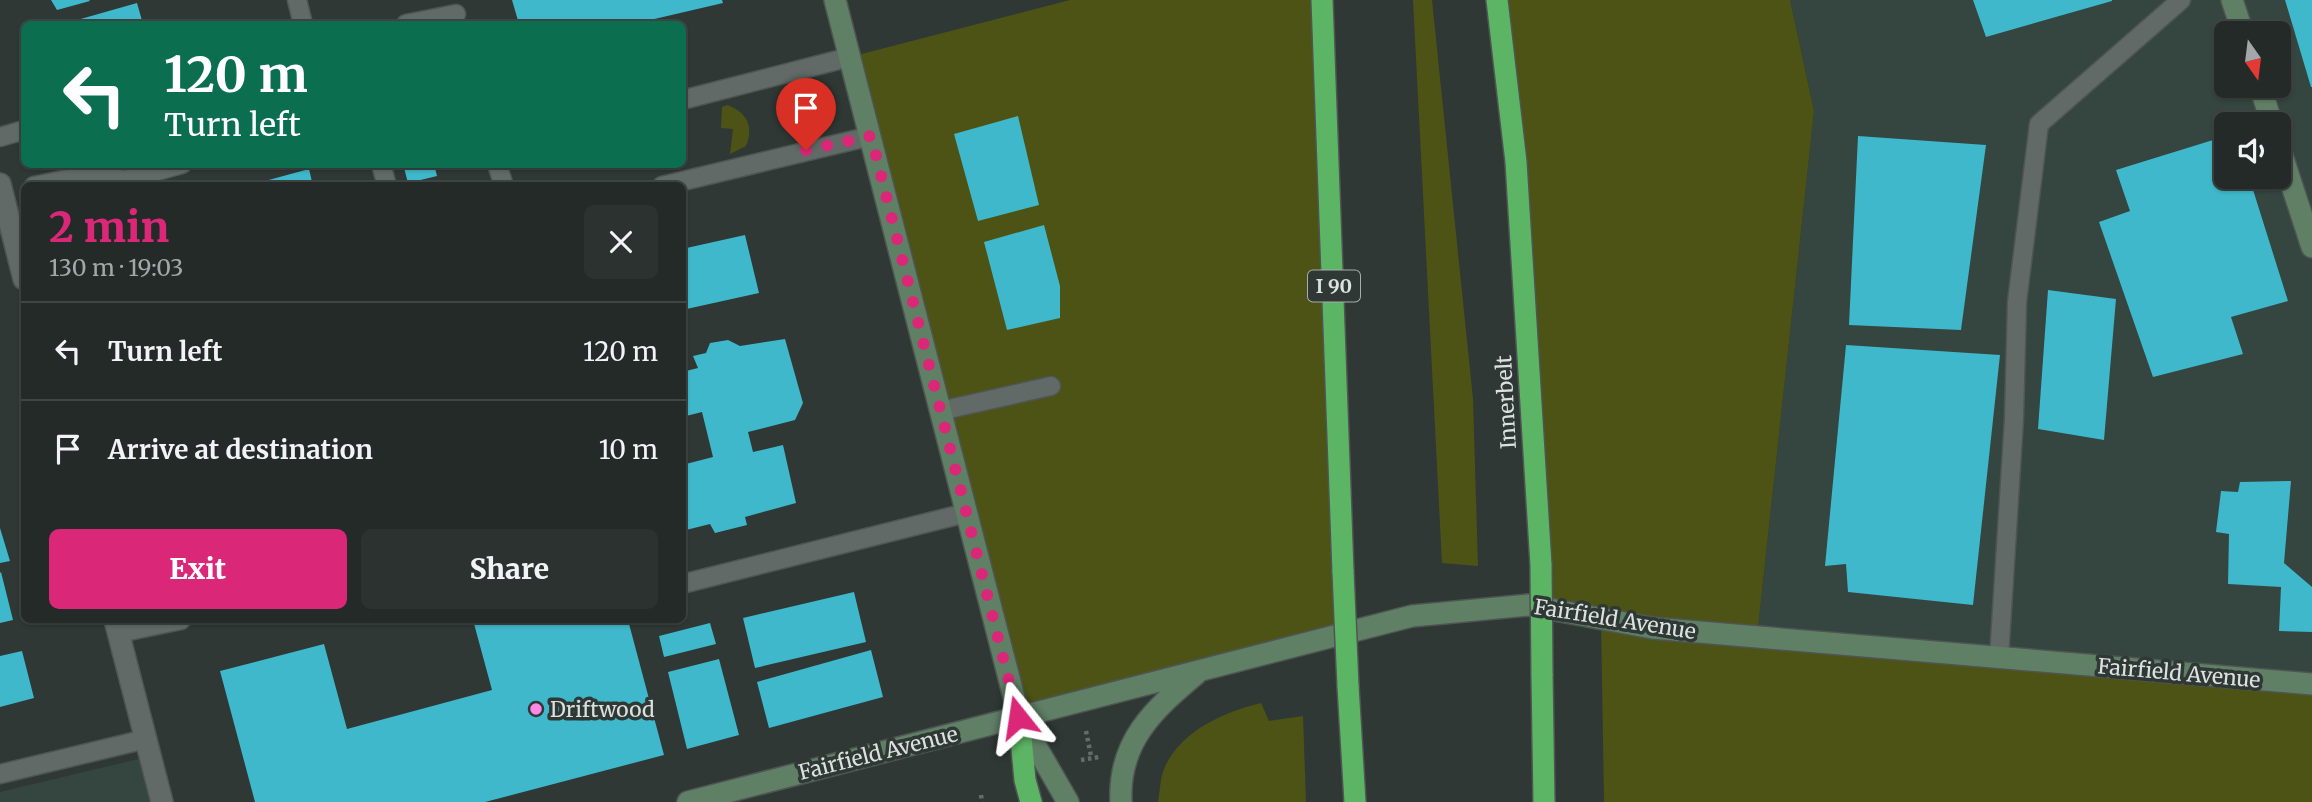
<!DOCTYPE html>
<meta charset="utf-8">
<style>
:root{--surface:#232a28;--page:#2b3230;--text:#f1f3f6;--muted:#a3a7a8;--line:#404645;--accent:#db2777}
body{margin:0;font-family:Merriweather,serif;background:var(--page);color:var(--text);height:100vh;display:flex;flex-direction:column;font-size:26px;white-space:nowrap}
*{box-sizing:border-box;margin:0}
p{font-size:23px;color:var(--muted)}
.icon{flex:none;width:38px;height:38px;fill:none;stroke:currentColor;stroke-width:2;stroke-linecap:round;stroke-linejoin:round}
.map{position:relative;flex:1;overflow:hidden}
.side{position:absolute;left:21px;top:182px;width:665px;height:441px;display:flex;flex-direction:column;background:var(--surface);border-radius:10px;box-shadow:0 2px 5px #0004,0 0 0 2px var(--line)}
.side>*{flex:none}
.hud{position:absolute;left:21px;top:21px;width:665px;height:147px;border-radius:10px;box-shadow:0 2px 5px #0004,0 0 0 2px var(--line);background:#0b6e4f;color:#fff;overflow:hidden}
.needle{width:46px;rotate:166deg}
.controls{position:absolute;left:2214px;top:21px;display:grid;gap:14px}
.controls a{display:grid;place-items:center;width:77px;height:77px;border-radius:10px;background:var(--surface);box-shadow:0 2px 5px #0004,0 0 0 2px var(--line);font-size:35px}
.pin{position:absolute;display:grid;place-items:center;width:60px;height:60px;color:#fff;margin:-72px -30px;border-radius:50% 50% 50% 0;rotate:-45deg;box-shadow:0 0 7px #0007}
.pin .icon{rotate:45deg}
.me{position:absolute;width:77px;margin:-38px;rotate:345deg;stroke-linejoin:round;filter:drop-shadow(0 0 5px #0008)}
.turn{display:flex;align-items:center;gap:24px;height:147px;padding:0 28px;font-size:32px}
.turn .icon{width:91px;height:91px;stroke-width:2.5}
.turn b{display:block;font-size:49px;line-height:60px}
.round{display:grid;place-items:center;flex:none;width:74px;height:74px;border-radius:10px;background:var(--page)}
.overview{display:flex;align-items:center;justify-content:space-between;height:119px;padding:0 28px}
h1{font-size:42px;font-weight:800;line-height:52px;color:var(--accent)}
.primary-button{display:flex;gap:14px;margin-top:auto;padding:14px 28px}
.primary-button a{flex:1;height:80px;border-radius:10px;background:var(--accent);color:#fff;font-size:28px;font-weight:800;line-height:80px;text-align:center}
.primary-button a+a{background:var(--page);color:var(--text)}
ul{padding:0;list-style:none}
li{display:flex;align-items:center;gap:21px;height:98px;padding:0 28px;border-top:2px solid var(--line)}
li div{flex:1}
li b{display:block;font-size:26px}
li em{font-style:normal}
.map>svg:first-child{display:block}
.built{fill:#354540;fill-rule:evenodd}
.green{fill:#4d5314}
.building{fill:#3eb8ca}
.lines{fill:none;stroke-linecap:round;stroke-linejoin:round}
.lane-casing{stroke:#4e5553;stroke-width:21}
.street-casing{stroke:#4e5553;stroke-width:24}
.secondary-casing{stroke:#4e5553;stroke-width:24}
.highway-casing{stroke:#4e5553;stroke-width:24}
.path{stroke:#656d6b;stroke-width:4.5;stroke-dasharray:3.5 3.5;stroke-linecap:butt}
.lane{stroke:#616a67;stroke-width:18}
.street{stroke:#616a67;stroke-width:21}
.secondary{stroke:#608066;stroke-width:21}
.highway{stroke:#5cb564;stroke-width:21}
.highway-bridge-casing{stroke:#4e5553;stroke-width:24;stroke-linecap:butt}
.highway-bridge{stroke:#5cb564;stroke-width:21}
.route{stroke:#db2777;stroke-width:12;stroke-dasharray:0 21.6}
.poi-dot{fill:#fb87e6;stroke:#2f3835;stroke-width:2.5}
.labels{text-anchor:middle;dominant-baseline:central;stroke-width:7;stroke-linejoin:round;paint-order:stroke}
.shield{fill:#2f3835;stroke:#a8aeac;stroke-width:2}
.shield-label{font-size:19px;font-weight:bold;fill:#dce1df}
.street-label{font-size:21px;fill:#dce1df;stroke:#2f3835}
.poi-label{font-size:21px;fill:#dce1df;stroke:#2f3835;text-anchor:start}
</style>
<div class="map">
<svg width="2312" height="802" viewBox="0 0 2312 802">
<rect width="100%" height="100%" fill="#2f3835"/>
<path class="built" d="M 1790,0 L 2312,0 L 2312,684 L 1757,637 L 1814,111 ZM 2226,33 L 2278,33 L 2278,86 L 2226,86 ZM 2226,124 L 2278,124 L 2278,177 L 2226,177 Z
M 151,756 L 162,802 L 0,802 L 0,792 Z"/>
<path class="green" d="M 1070,0 L 1322,0 L 1346,633 L 1019,717 L 850,57 Z
M 1413,0 L 1432,0 L 1473,399 L 1478,566 L 1442,563 Z
M 1497,0 L 1790,0 L 1814,111 L 1757,637 L 2312,684 L 2312,802 L 1604,802 L 1601,619 L 1541,607 Z
M 794,86 L 820,88 L 829,123 L 807,138 Z
M 727,105 C 747,112 754,126 746,146 L 730,154 L 733,129 L 721,128 L 722,107 Z
M 1261,703 L 1269,721 L 1303,716 L 1306,802 L 1158,802 C 1160,792 1160,779 1164,769 C 1180,731 1224,712 1261,703 Z"/>
<path class="building" d="M 51,0 L 89,0 L 90,1 L 57,10 Z
M 512,0 L 722,0 L 723,3 L 633,24 L 519,24 Z
M 1973,0 L 2112,0 L 2112,1 L 1986,37 Z
M 2285,0 L 2312,0 L 2312,87 L 2311,87 Z
M 137,3 L 143,24 L 63,24 Z
M 1018,116 L 1039,205 L 978,221 L 954,134 Z
M 1858,136 L 1986,145 L 1961,330 L 1849,325 Z
M 2226,136 L 2226,177 L 2249,177 L 2288,301 L 2231,317 L 2243,354 L 2153,377 L 2099,222 L 2130,211 L 2116,170 Z
M 403,164 L 434,164 L 437,176 L 408,183 Z
M 309,169 L 313,186 L 250,186 L 250,185 Z
M 1044,225 L 1060,286 L 1060,318 L 1007,330 L 984,242 Z
M 745,235 L 759,293 L 682,310 L 682,249 Z
M 2048,290 L 2116,299 L 2104,440 L 2038,429 Z
M 785,339 L 803,403 L 795,420 L 748,432 L 753,452 L 783,445 L 796,503 L 745,517 L 747,525 L 715,533 L 710,524 L 682,531 L 682,465 L 713,457 L 702,412 L 682,417 L 682,372 L 698,368 L 693,356 L 706,353 L 710,343 L 728,340 L 740,346 Z
M 1846,345 L 2000,355 L 1973,605 L 1848,592 L 1846,564 L 1825,566 Z
M 2291,481 L 2284,563 L 2312,587 L 2312,632 L 2279,631 L 2281,587 L 2228,584 L 2229,534 L 2216,532 L 2221,491 L 2238,492 L 2240,482 Z
M 0,528 L 10,561 L 0,563 Z
M 1,572 L 13,620 L 0,623 L 0,573 Z
M 854,592 L 866,642 L 755,668 L 743,618 Z
M 473,620 L 628,620 L 664,755 L 485,802 L 255,802 L 220,671 L 324,644 L 347,729 L 492,690 Z
M 710,623 L 716,644 L 664,657 L 659,636 Z
M 871,650 L 883,697 L 769,728 L 757,682 Z
M 22,651 L 34,698 L 0,707 L 0,656 Z
M 719,659 L 739,735 L 687,749 L 668,672 Z"/>
<g class="lines">
<defs>
<path id="lane" d="M 297,0 L 303,24
M 406,24 L 456,14
M 682,100 L 850,57
M 0,137 L 24,130
M 381,164 L 387,186
M 497,164 L 504,186
M 34,186 L 87,175 L 125,180 L 182,164
M 662,186 L 871,136
M 940,411 L 1051,386
M 682,584 L 966,513
M 119,633 L 181,620
M 1999,658 L 2014,419 L 2017,302 L 2039,124 L 2181,0
M 0,774 L 146,739"/>
<path id="street" d="M 0,184 L 24,279
M 115,620 L 162,802"/>
<path id="secondary" d="M 835,0 L 1019,717 L 1068,802
M 2232,0 L 2243,33
M 2260,86 L 2272,124
M 2278,143 L 2312,247
M 688,802 L 1412,616 L 1528,605 L 1652,628 L 2312,684
M 1121,802 C 1118,742 1153,710 1196,674"/>
<path id="highway" d="M 1322,0 L 1343,572
M 1497,0 L 1516,162 L 1541,565
M 1542,674 L 1544,802
M 1348,686 L 1355,802
M 1019,717 L 1025,780 L 1031,802"/>
</defs>
<use href="#lane" class="lane-casing"/>
<use href="#street" class="street-casing"/>
<use href="#secondary" class="secondary-casing"/>
<use href="#highway" class="highway-casing"/>
<path class="path" d="M 1086,731 L 1091,756
M 1081,760 L 1099,757
M 981,795 L 982,802"/>
<use href="#lane" class="lane"/>
<use href="#street" class="street"/>
<use href="#secondary" class="secondary"/>
<use href="#highway" class="highway"/>
<defs>
<path id="highway-bridge" d="M 1541,565 L 1542,674
M 1343,572 L 1348,686"/>
</defs>
<use href="#highway-bridge" class="highway-bridge-casing"/>
<use href="#highway-bridge" class="highway-bridge"/>
</g>
<g class="lines">
<path class="route" d="M 806,150 L 871,136 L 1018,717"/>
</g>
<circle class="poi-dot" cx="536" cy="709" r="7"/>
<g class="labels">
<rect class="shield" x="1308" y="270.5" width="52" height="31" rx="5"/>
<g class="shield-label">
<text x="1334" y="286">I 90</text>
</g>
<g class="street-label">
<text transform="translate(1506 402) rotate(-93)">Innerbelt</text>
<text transform="translate(1615 619) rotate(9)">Fairfield Avenue</text>
<text transform="translate(2179 673) rotate(5)">Fairfield Avenue</text>
<text transform="translate(878 753) rotate(-14)">Fairfield Avenue</text>
</g>
<g class="poi-label">
<text x="550" y="709">Driftwood</text>
</g>
</g>
</svg>
<div class="controls">
<a><svg class="needle" viewBox="-14 -14 28 28"><path d="M0-13l5 13h-10z" fill="#e53935"/><path d="M0 13l5-13h-10z" fill="#a3a7a8"/></svg></a>
<a><svg class="icon" aria-label="sound" viewBox="0 0 24 24"><path d="M4 9h4l5-4v14l-5-4H4zM17 9q2 3 0 6"/></svg></a>
</div>
<div class="pin" style="left:806px;top:150px;background:#d93025"><svg class="icon" aria-label="arrive" viewBox="0 0 24 24"><path d="M6 21V4h12l-3 4 3 4H6"/></svg></div>
<svg class="me" style="left:1018px;top:717px" viewBox="-20 -20 40 40"><path d="M0-17L14 15 0 8-14 15z" fill="#db2777" stroke="#fff" stroke-width="4"/></svg>
<div class="hud">
<div class="turn"><svg class="icon" aria-label="left" viewBox="0 0 24 24"><path d="M17 20v-9H6M10 6l-5 5 5 5"/></svg><div><b>120 m</b>Turn left</div></div>
</div>
<section class="side">
<div class="overview"><div><h1>2 min</h1><p>130 m · 19:03</p></div><a class="round"><svg class="icon" aria-label="close" viewBox="0 0 24 24"><path d="M6 6l12 12M18 6L6 18"/></svg></a></div>
<ul>
<li><svg class="icon" aria-label="left" viewBox="0 0 24 24"><path d="M17 20v-9H6M10 6l-5 5 5 5"/></svg><div><b>Turn left</b></div><em>120 m</em></li>
<li><svg class="icon" aria-label="arrive" viewBox="0 0 24 24"><path d="M6 21V4h12l-3 4 3 4H6"/></svg><div><b>Arrive at destination</b></div><em>10 m</em></li>
</ul>
<div class="primary-button"><a>Exit</a><a>Share</a></div>
</section>
</div>
